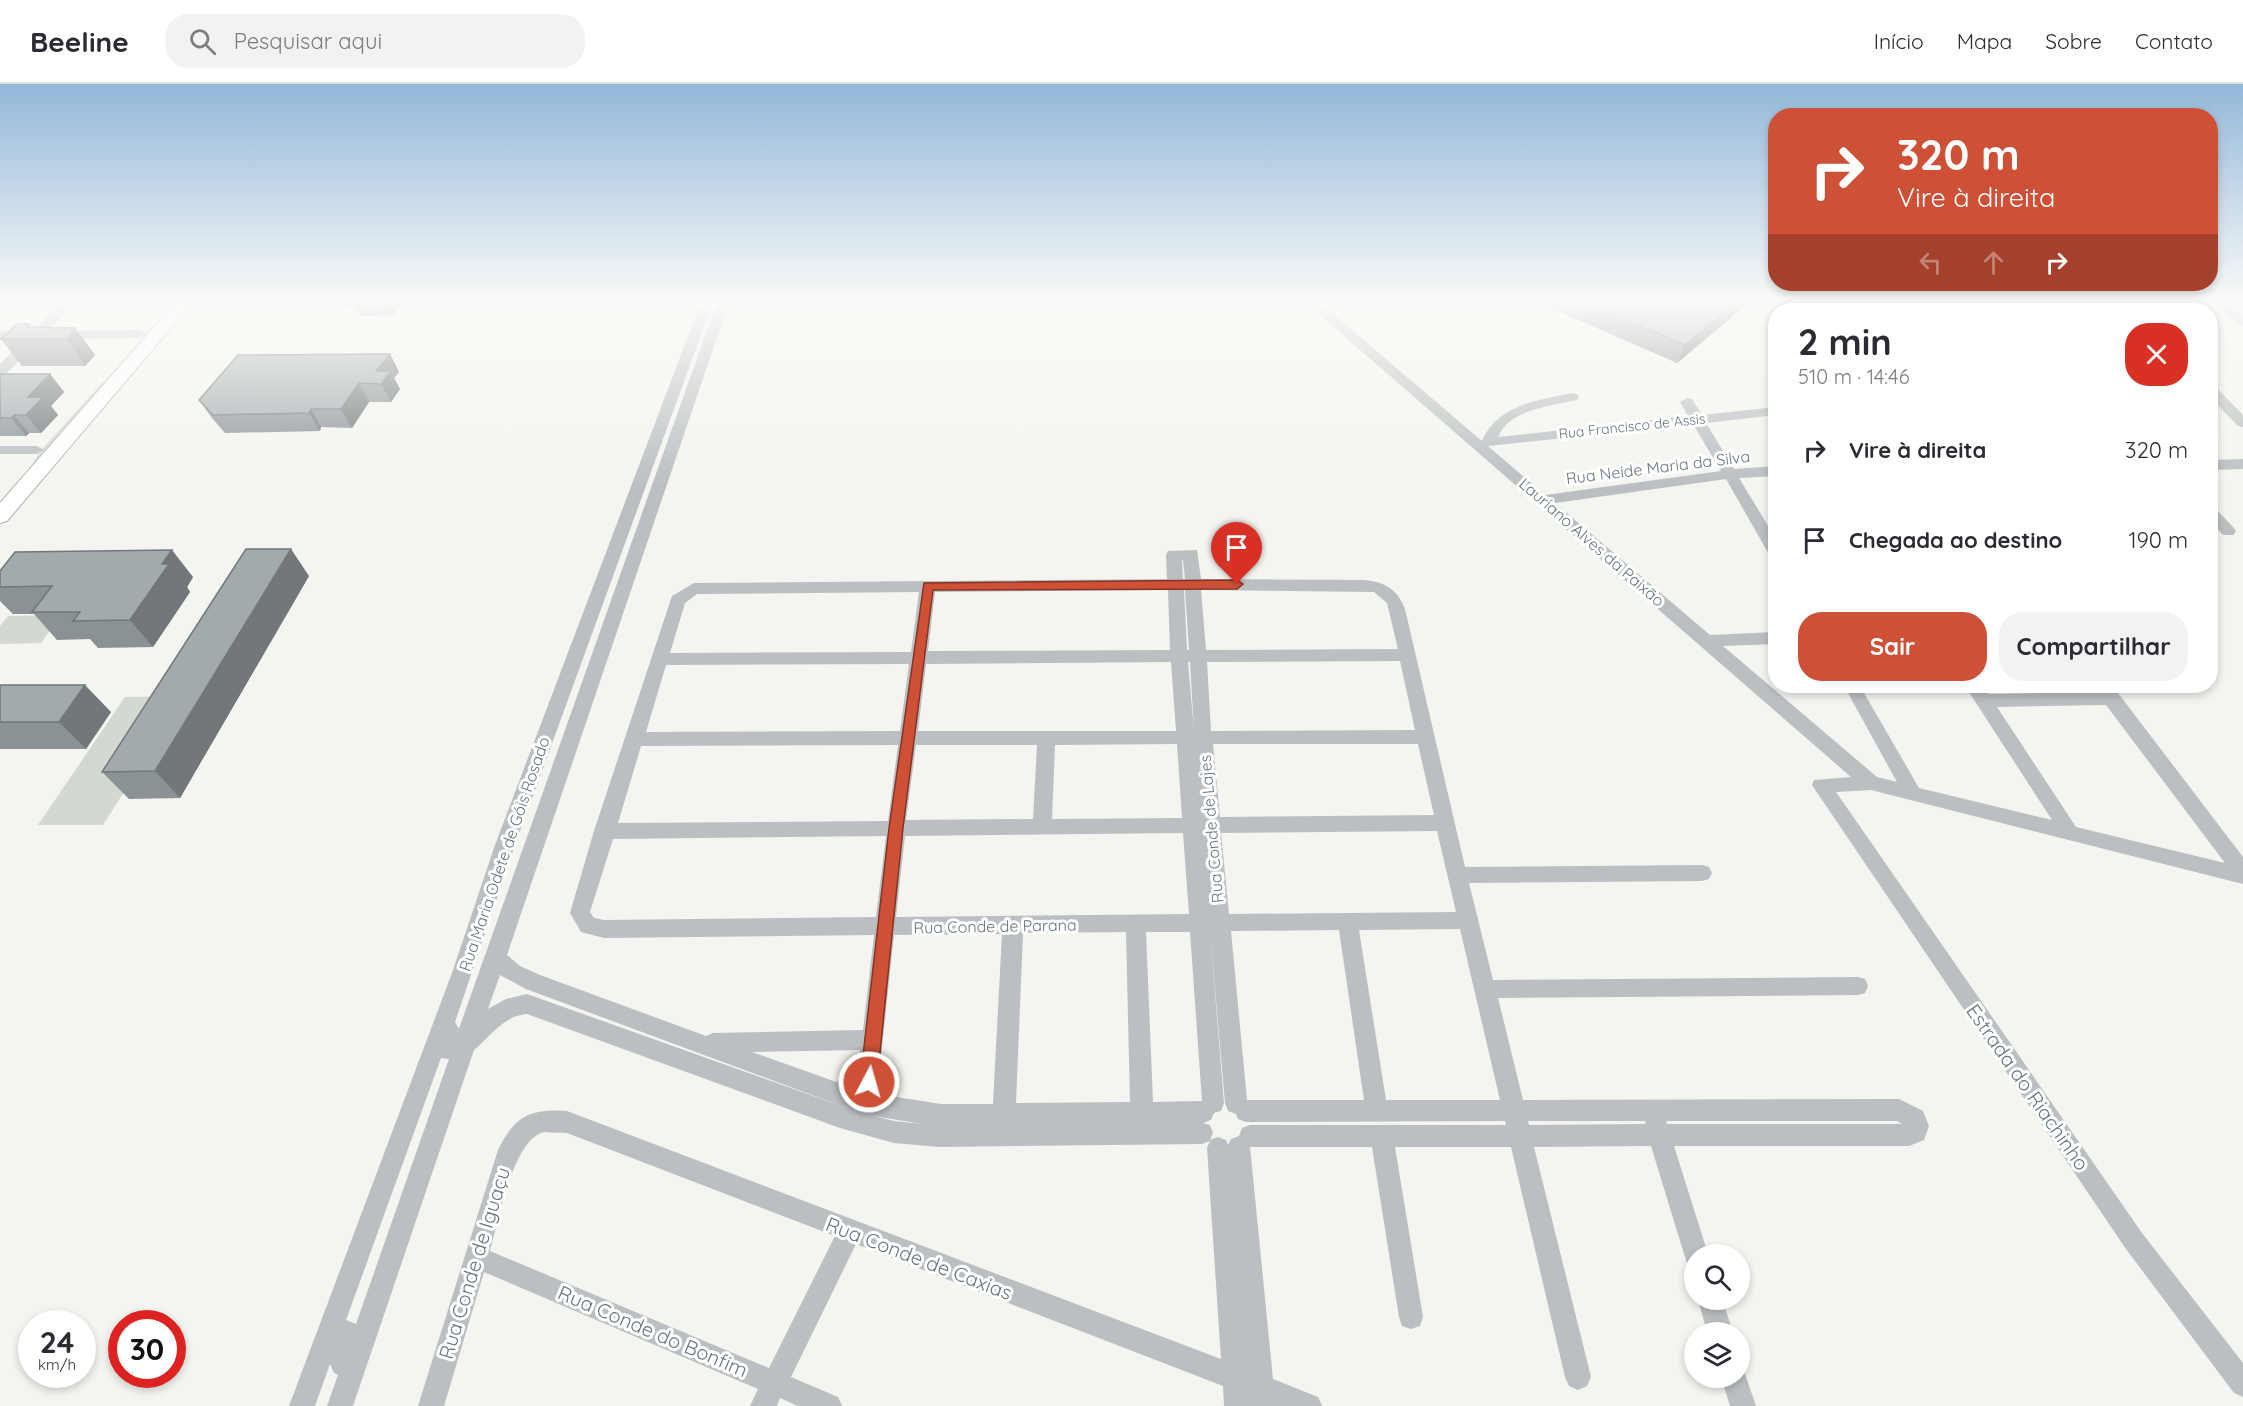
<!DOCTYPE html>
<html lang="pt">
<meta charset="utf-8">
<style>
:root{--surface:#fff;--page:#f2f2f3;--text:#2b2b33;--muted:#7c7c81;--line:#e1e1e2;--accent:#cd5037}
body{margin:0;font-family:Quicksand,sans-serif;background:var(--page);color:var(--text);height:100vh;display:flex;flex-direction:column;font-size:22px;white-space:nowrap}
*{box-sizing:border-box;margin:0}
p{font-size:20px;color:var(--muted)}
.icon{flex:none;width:33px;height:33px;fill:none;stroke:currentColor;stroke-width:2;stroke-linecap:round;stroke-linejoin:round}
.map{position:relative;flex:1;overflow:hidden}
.side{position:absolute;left:1768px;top:219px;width:450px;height:390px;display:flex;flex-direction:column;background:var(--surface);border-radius:24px;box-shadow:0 3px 9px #0003}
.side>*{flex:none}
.guide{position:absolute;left:1768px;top:24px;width:450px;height:183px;border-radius:24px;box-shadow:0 3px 9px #0003;background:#cd5037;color:#fff;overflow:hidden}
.controls{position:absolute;left:1684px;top:1160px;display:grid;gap:12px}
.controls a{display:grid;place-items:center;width:66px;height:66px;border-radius:50%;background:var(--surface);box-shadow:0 3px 9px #0003;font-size:30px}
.speed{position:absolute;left:18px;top:1226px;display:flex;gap:12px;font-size:30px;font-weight:700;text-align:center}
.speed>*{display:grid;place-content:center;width:78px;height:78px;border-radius:50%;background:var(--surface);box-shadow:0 3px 9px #0003;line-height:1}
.speed small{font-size:15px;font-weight:400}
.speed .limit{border:9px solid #d22;background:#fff;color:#111}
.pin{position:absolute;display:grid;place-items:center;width:51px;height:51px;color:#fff;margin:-62px -26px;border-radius:50% 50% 50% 0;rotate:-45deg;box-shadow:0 0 6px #0007}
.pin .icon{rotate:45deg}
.me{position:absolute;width:66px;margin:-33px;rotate:6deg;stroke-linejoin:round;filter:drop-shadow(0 0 4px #0008)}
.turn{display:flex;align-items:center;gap:21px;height:126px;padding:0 30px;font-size:27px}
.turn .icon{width:78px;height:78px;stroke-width:2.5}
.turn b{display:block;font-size:42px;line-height:51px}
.lanes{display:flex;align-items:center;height:57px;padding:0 30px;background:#0003;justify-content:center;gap:30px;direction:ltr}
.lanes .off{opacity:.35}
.round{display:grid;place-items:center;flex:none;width:63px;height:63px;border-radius:24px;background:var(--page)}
.head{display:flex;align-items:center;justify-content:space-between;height:102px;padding:0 30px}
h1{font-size:36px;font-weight:700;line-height:45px}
.button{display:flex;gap:12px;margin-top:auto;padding:12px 30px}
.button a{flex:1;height:69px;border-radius:24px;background:var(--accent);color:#fff;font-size:24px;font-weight:700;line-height:69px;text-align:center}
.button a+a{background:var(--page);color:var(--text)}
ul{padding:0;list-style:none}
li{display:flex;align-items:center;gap:18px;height:90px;padding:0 30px}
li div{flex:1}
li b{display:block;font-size:22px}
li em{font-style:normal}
header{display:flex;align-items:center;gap:36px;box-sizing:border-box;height:84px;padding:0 30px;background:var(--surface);border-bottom:2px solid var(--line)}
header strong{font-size:28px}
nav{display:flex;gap:33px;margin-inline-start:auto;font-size:21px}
.search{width:420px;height:54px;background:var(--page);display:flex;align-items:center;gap:15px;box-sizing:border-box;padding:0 21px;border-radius:24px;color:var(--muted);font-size:22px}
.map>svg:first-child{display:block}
.green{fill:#d3d8d0}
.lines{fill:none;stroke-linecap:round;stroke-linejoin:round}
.major-casing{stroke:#afb3b6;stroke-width:2}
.minor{fill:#bbbfc2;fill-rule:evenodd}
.major{fill:#fff;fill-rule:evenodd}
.wall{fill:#8b9296}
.shaded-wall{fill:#71777a}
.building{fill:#a2aaae;stroke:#71777a;stroke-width:1.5}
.route{fill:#cd5037;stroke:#853424;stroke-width:1.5}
.labels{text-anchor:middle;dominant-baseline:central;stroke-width:6;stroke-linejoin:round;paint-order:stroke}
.far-street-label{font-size:14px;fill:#66757e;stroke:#fff}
.street-label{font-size:16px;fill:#66757e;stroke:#fff}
.near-street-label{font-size:20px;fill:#66757e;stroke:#fff}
</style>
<header>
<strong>Beeline</strong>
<div class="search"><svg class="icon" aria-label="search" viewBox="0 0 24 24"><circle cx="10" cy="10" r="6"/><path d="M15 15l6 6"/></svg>Pesquisar aqui</div>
<nav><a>Início</a><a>Mapa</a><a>Sobre</a><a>Contato</a></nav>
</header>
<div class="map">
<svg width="2243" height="1322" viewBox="0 0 2243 1322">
<rect width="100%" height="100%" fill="#f4f4f0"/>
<path class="green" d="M 109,298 L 23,394 L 43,364 L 102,299 Z
M 61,531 L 41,559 L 0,560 L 0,542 L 8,532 Z
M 185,612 L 103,741 L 38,741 L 125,613 Z"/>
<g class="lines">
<defs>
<path id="major" d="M 176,218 L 193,218 L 7,437 L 0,439 L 0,419 Z"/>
</defs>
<use href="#major" class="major-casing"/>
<path class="minor" d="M 62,218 L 75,218 L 48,247 L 140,246 L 147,250 L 140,254 L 40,255 L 5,291 L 0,292 L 0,280 L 25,255 L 0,255 L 0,247 L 33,247 Z
M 701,218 L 713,218 L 515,761 L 455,938 L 459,945 L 456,953 L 717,218 L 729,218 L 507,871 L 520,882 L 540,891 L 706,952 L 713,949 L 863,946 L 874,851 L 604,854 L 581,848 L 570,829 L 594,747 L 672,512 L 694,499 L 1167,495 L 1166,471 L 1168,467 L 1197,466 L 1201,495 L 1364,496 C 1385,498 1397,505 1405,525 L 1465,783 L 1702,781 L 1709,783 L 1712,789 L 1709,795 L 1702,797 L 1469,799 L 1493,896 L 1858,893 L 1865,895 L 1868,902 L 1865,909 L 1858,911 L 1498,914 L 1523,1016 L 1899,1015 L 1923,1027 L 1929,1042 L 1924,1056 L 1909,1062 L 1674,1062 L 1708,1170 L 1695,1170 L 1695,1182 L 1687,1179 L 1684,1170 L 1651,1062 L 1534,1063 L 1591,1293 L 1587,1302 L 1578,1306 L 1569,1302 L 1565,1293 L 1511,1063 L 1395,1063 L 1423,1233 L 1420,1242 L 1411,1245 L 1402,1242 L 1399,1233 L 1372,1063 L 1250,1063 L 1273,1295 L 1318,1313 L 1322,1322 L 1224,1322 L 1223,1302 L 856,1160 L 791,1293 L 838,1313 L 842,1322 L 798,1322 L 780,1314 L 777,1322 L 750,1322 L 758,1305 L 484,1188 L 444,1322 L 418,1322 L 498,1066 C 514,1033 530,1024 567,1027 L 1221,1275 L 1207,1064 L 1210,1057 L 1202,1060 L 939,1063 L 894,1059 L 840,1044 L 527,930 C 503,932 492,951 474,966 L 353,1322 L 327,1322 L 338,1291 L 334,1289 L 330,1280 L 315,1322 L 289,1322 L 452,889 L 495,761 ZM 1182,476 L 1183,476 L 1185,495 L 1183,495 ZM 1168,506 L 1170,566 L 928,567 L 935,508 ZM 1184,506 L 1185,506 L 1189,566 L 1187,566 ZM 1201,506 L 1374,508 L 1387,519 L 1398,565 L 1206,566 ZM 919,508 L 911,568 L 670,569 L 685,519 L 697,510 ZM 1400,577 L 1415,646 L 1211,647 L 1207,578 ZM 1171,578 L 1176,647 L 918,647 L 926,580 ZM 1188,578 L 1190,578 L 1194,647 ZM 909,580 L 900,647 L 646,648 L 666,581 ZM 1177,660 L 1182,734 L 1052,735 L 1055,661 ZM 1213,660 L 1418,660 L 1434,731 L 1220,733 ZM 898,661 L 888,737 L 618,739 L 641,662 ZM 916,661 L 1037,661 L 1033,735 L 906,736 ZM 1437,747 L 1456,828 L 1229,830 L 1221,749 ZM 1183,749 L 1189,830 L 896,833 L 905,752 ZM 886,752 L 876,833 L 604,836 L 594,834 L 590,828 L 613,755 ZM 1460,845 L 1500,1016 L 1386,1016 L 1359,846 ZM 1339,846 L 1364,1016 L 1247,1016 L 1231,847 ZM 1210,847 L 1225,1019 L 1228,1027 L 1236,1030 L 1238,1035 L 1246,1038 L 1505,1037 L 1506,1041 L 1250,1041 L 1242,1044 L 1239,1052 L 1231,1055 L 1228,1061 L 1226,1056 L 1218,1053 L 1210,1056 L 1213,1049 L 1210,1041 L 1203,1039 L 1211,1036 L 1214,1029 L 1221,1027 L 1224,1019 ZM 1126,848 L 1130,1018 L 1016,1019 L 1023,849 ZM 1146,848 L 1190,848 L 1202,1017 L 1153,1018 ZM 1002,850 L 993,1020 L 941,1020 L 877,1010 L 894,851 ZM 500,891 L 526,905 L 847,1024 L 527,910 L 506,915 L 488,925 ZM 860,966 L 856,1005 L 752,968 ZM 441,974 L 449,975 L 356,1240 L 346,1236 ZM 874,1032 L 922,1040 L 894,1037 ZM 1528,1037 L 1646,1037 L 1645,1040 L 1529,1041 ZM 1666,1037 L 1897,1037 L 1902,1040 L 1667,1040 ZM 544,1048 L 567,1049 L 835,1152 L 769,1284 L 490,1167 C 498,1138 513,1055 544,1048 Z
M 1305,218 L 1319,218 L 1482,357 C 1498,320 1537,317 1572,309 L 1577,310 L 1579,313 L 1577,316 C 1552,322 1509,325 1498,353 L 1688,332 L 1680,318 L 1687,314 L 1692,315 L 1702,331 L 1776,323 L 1776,331 L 1706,339 L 1734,385 L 1776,382 L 1776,392 L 1739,394 L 1776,455 L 1776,473 L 1770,472 L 1726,395 L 1555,419 L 1710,551 L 1776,548 L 1776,560 L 1723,562 L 1877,693 L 1897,698 L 1844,602 L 1860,602 L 1919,704 L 2052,736 L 1965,602 L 1983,602 L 1989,610 L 2097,608 L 2094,602 L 2111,602 L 2118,609 L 2243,773 L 2243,800 L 1871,706 L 1836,708 L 2142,1149 L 2243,1279 L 2243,1313 L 2234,1309 L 2126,1165 L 1812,701 L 1814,696 L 1851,693 ZM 1693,340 L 1721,387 L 1545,411 L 1488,362 ZM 2106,621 L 2225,779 L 2076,743 L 1997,623 Z
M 1949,218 L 2243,218 L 2243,223 L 2234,223 L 2243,231 L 2243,242 L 2238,241 L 2220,223 L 1945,225 L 1943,222 Z
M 2211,302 L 2216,303 L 2243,331 L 2243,343 L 2238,342 L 2211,314 Z
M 0,362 L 37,362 L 44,366 L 37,370 L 0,370 Z
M 2243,375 L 2243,385 L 2211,386 L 2211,376 Z
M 2211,423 L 2216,425 L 2233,443 L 2236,447 L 2233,451 L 2223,451 L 2211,438 Z
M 1698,1215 L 1722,1215 L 1733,1248 L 1707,1248 Z
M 1740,1283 L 1743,1284 L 1756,1322 L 1730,1322 L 1721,1293 L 1740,1293 Z"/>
<use href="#major" class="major"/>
</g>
<path class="wall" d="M 341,218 L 401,218 L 393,231 L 361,232 L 357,224 L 344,224 Z
M 1547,218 L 1747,218 L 1746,221 L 1677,279 L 1546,222 Z
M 2075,218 L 2123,226 L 2069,226 Z
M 32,243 L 75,244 L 95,271 L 85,282 L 22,282 L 1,255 Z
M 390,270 L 399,288 L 394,294 L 400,305 L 391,318 L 369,318 L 352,344 L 321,343 L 320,347 L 225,349 L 212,334 L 199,316 Z
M 0,290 L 50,290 L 64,308 L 51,322 L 58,331 L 41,349 L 29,349 L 26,352 L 0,352 Z
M 0,487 L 193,493 L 187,503 L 190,508 L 153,563 L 98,564 L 90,555 L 57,556 L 34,530 L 13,530 L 0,517 Z
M 309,492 L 180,714 L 129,715 L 102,688 Z
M 0,601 L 111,628 L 86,665 L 0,665 Z"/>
<path class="shaded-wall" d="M 386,218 L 401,218 L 393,231 Z
M 1736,218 L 1747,218 L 1746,221 L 1677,279 L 1685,261 Z
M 75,244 L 95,271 L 85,282 L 66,255 Z
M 390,270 L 399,288 L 394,294 L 400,305 L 391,318 L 381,300 L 376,287 Z
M 50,290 L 64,308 L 51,322 L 58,331 L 41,349 L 26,331 L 28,313 Z
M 359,299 L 369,318 L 352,344 L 341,325 Z
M 311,325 L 321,343 L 320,347 L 309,329 Z
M 14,331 L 29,349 L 26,352 L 11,334 Z
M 291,465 L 309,492 L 180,714 L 155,687 Z
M 172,466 L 193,493 L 187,503 L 190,508 L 153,563 L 130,536 L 162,480 Z
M 85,601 L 111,628 L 86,665 L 59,638 Z"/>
<path class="building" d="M 1584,218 L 1736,218 L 1685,261 Z
M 2075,218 L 2115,218 L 2123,226 L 2082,226 Z
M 17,240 L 30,240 L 27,243 L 75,244 L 66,255 L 1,255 Z
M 390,270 L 376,287 L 391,287 L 381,300 L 359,299 L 341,325 L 311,325 L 309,329 L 213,331 L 199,316 L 238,271 Z
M 0,290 L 50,290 L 28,313 L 43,313 L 26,331 L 14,331 L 11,334 L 0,334 Z
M 246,465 L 291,465 L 155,687 L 102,688 Z
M 172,466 L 162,480 L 169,480 L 130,536 L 73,537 L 80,528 L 32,528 L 52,502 L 0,503 L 0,487 L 15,468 Z
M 0,601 L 85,601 L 59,638 L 0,638 Z"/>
<linearGradient id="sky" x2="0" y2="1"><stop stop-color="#93b8d9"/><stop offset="0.54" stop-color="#fafaf8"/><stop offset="1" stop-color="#fafaf8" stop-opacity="0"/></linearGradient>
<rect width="2243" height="403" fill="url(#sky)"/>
<path class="route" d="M 1237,496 L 1243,500 L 1237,505 L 933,506 L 903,744 L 877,998 L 875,1003 L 869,1005 L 863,1003 L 860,998 L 889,744 L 924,499 Z"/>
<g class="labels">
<g class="far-street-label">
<text transform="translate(1632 342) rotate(-6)">Rua Francisco de Assis</text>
</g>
<g class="street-label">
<text transform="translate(1658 383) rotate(-7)">Rua Neide Maria da Silva</text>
<text transform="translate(1592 458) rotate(41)">Lauriano Alves da Paixão</text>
<text transform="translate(1211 745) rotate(-95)">Rua Conde de Lajes</text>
<text transform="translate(504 770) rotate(-71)">Rua Maria Odete de Góis Rosado</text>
<text transform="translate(995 842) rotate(-1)">Rua Conde de Parana</text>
</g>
<g class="near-street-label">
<text transform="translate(2028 1003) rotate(55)">Estrada do Riachinho</text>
<text transform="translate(919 1174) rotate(21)">Rua Conde de Caxias</text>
<text transform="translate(474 1179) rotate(-73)">Rua Conde de Iguaçu</text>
<text transform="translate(653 1247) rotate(23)">Rua Conde do Bonfim</text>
</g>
</g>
</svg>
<div class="controls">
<a><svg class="icon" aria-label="search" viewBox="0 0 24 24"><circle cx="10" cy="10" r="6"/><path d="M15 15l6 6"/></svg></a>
<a><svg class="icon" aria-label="layers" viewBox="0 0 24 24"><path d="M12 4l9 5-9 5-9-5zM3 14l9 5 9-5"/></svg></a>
</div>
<div class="speed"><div>24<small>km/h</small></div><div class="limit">30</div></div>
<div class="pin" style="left:1237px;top:500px;background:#d93025"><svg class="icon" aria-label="arrive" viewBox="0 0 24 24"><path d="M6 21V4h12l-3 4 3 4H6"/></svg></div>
<svg class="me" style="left:869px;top:998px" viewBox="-20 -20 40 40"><circle r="17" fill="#cd5037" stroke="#fff" stroke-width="3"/><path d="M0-11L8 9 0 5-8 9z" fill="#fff"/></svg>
<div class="guide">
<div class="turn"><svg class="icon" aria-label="right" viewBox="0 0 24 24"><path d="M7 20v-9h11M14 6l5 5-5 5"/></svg><div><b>320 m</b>Vire à direita</div></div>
<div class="lanes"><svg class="icon off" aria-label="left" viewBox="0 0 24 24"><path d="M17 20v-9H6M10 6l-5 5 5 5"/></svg><svg class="icon off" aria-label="ahead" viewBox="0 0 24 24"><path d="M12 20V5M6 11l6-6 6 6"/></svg><svg class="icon" aria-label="right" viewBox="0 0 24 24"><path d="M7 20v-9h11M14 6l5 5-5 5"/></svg></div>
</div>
<section class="side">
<div class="head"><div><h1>2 min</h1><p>510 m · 14:46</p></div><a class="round" style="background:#d93025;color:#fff"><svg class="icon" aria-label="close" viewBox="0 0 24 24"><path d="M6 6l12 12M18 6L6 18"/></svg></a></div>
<ul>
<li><svg class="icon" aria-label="right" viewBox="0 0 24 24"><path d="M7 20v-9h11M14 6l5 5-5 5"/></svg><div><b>Vire à direita</b></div><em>320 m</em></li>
<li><svg class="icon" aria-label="arrive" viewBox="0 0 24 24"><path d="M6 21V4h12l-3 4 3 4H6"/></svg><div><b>Chegada ao destino</b></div><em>190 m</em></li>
</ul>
<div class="button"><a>Sair</a><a>Compartilhar</a></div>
</section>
</div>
